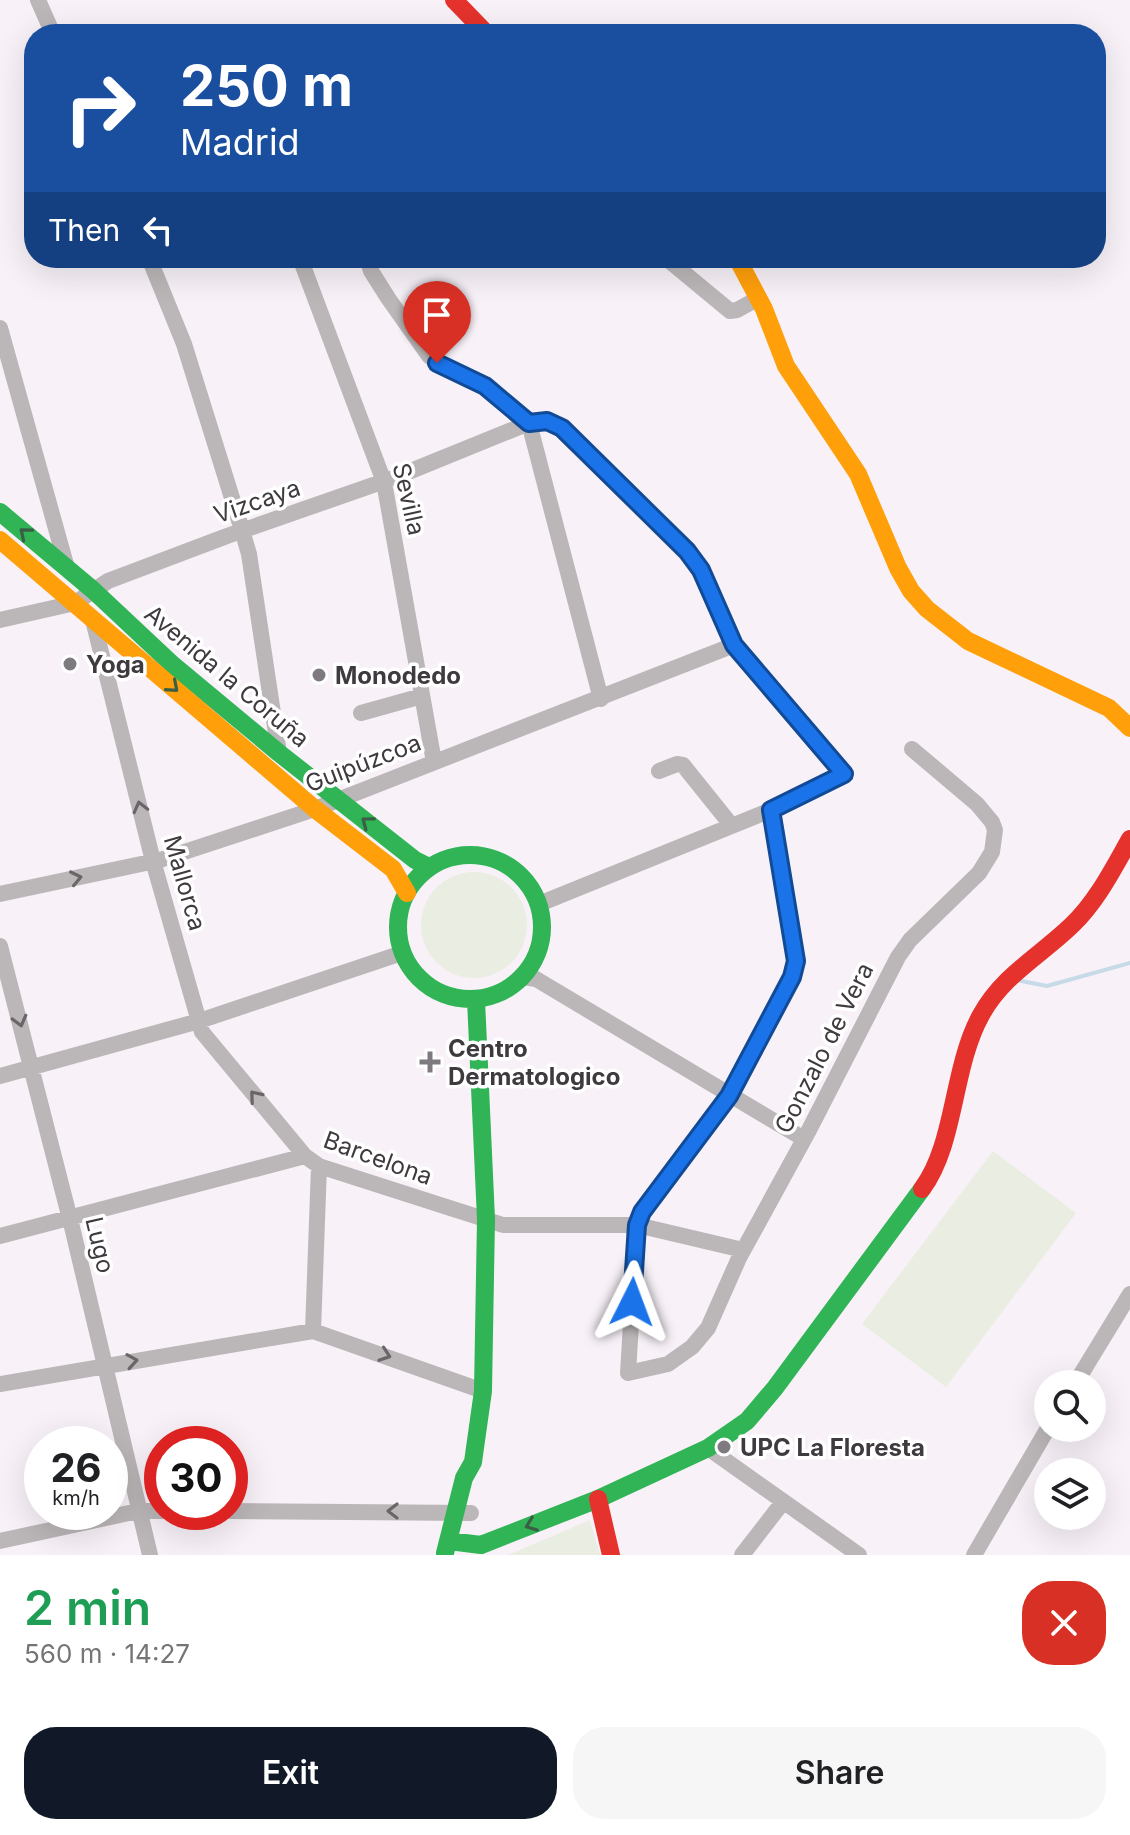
<!DOCTYPE html>
<meta charset="utf-8">
<style>
:root{--surface:#fff;--page:#f6f6f6;--text:#202124;--muted:#757577;--accent:#111827}
body{margin:0;font-family:Inter,sans-serif;background:var(--page);color:var(--text);height:100vh;display:flex;flex-direction:column;font-size:30px;white-space:nowrap}
*{box-sizing:border-box;margin:0}
p{font-size:26px;color:var(--muted)}
.icon{flex:none;width:44px;height:44px;fill:none;stroke:currentColor;stroke-width:2;stroke-linecap:round;stroke-linejoin:round}
.map{position:relative;height:1555px;overflow:hidden}
.details{display:flex;flex-direction:column;background:var(--surface);flex:1}
.details>*{flex:none}
.hud{position:absolute;left:24px;top:24px;width:1082px;height:244px;border-radius:32px;box-shadow:0 8px 32px #0002;background:#1a4fa0;color:#fff;overflow:hidden}
.buttons{position:absolute;left:1034px;top:1370px;display:grid;gap:16px}
.buttons a{display:grid;place-items:center;width:72px;height:72px;border-radius:50%;background:var(--surface);box-shadow:0 8px 32px #0002;font-size:40px}
.speed{position:absolute;left:24px;top:1426px;display:flex;gap:16px;font-size:40px;font-weight:700;text-align:center}
.speed>*{display:grid;place-content:center;width:104px;height:104px;border-radius:50%;background:var(--surface);box-shadow:0 8px 32px #0002;line-height:1}
.speed small{font-size:20px;font-weight:400}
.speed .limit{border:12px solid #d22;background:#fff;color:#111}
.pin{position:absolute;display:grid;place-items:center;width:68px;height:68px;color:#fff;margin:-82px -34px;border-radius:50% 50% 50% 0;rotate:-45deg;box-shadow:0 0 8px #0007}
.pin .icon{rotate:45deg}
.me{position:absolute;width:88px;margin:-44px;rotate:3deg;stroke-linejoin:round;filter:drop-shadow(0 0 6px #0008)}
.turn{display:flex;align-items:center;gap:28px;height:168px;padding:0 24px;font-size:36px}
.turn .icon{width:104px;height:104px;stroke-width:2.5}
.turn b{display:block;font-size:56px;line-height:68px}
.then{display:flex;align-items:center;height:76px;padding:0 24px;background:#0003;gap:16px;font-size:30px}
.round{display:grid;place-items:center;flex:none;width:84px;height:84px;border-radius:32px;background:var(--page)}
.headline{display:flex;align-items:center;justify-content:space-between;height:136px;padding:0 24px}
h1{font-size:48px;font-weight:600;line-height:60px;color:#1e9e55}
.button{display:flex;gap:16px;margin-top:auto;padding:16px 24px}
.button a{flex:1;height:92px;border-radius:32px;background:var(--accent);color:#fff;font-size:32px;font-weight:600;line-height:92px;text-align:center}
.button a+a{background:var(--page);color:var(--text)}
.map>svg:first-child{display:block}
.green{fill:#eaede1}
.lines{fill:none;stroke-linecap:round;stroke-linejoin:round}
.stream{stroke:#c6dae8;stroke-width:4}
.street{stroke:#bbb6b7;stroke-width:16}
.fast{stroke:#30b455;stroke-width:18}
.slow{stroke:#ff9f0a;stroke-width:18}
.jam{stroke:#e5322d;stroke-width:18}
.oneway{stroke:#3a5f45}
.oneway2{stroke:#6a6568}
.route-casing{stroke:#114b97;stroke-width:20}
.route{stroke:#1a73e8;stroke-width:14}
.poi-dot{fill:#7f7a7f;stroke:#fff;stroke-width:3}
.labels{text-anchor:middle;dominant-baseline:central;stroke-width:7;stroke-linejoin:round;paint-order:stroke}
.street-label{font-size:24px;fill:#3e3a3e;stroke:#fff}
.poi-label{font-size:24px;font-weight:bold;fill:#3e3a3e;stroke:#fff;text-anchor:start}
</style>
<div class="map">
<svg width="1130" height="1555" viewBox="0 0 1130 1555">
<rect width="100%" height="100%" fill="#f8f2f8"/>
<path class="green" d="M421 925a53 53 0 1 1 106 0a53 53 0 1 1-106 0Z
M 993,1151 L 1076,1213 L 946,1387 L 862,1324 Z
M 590,1520 L 600,1555 L 508,1555 Z"/>
<g class="lines">
<path class="stream" d="M 1016,980 L 1047,986 L 1130,963"/>
<path class="street" d="M 38,0 L 53,34
M 149,258 L 184,344 L 242,530 L 249,554 L 279,753
M 300,258 L 384,482 L 434,762
M 367,258 L 371,271 L 388,298 L 429,356 L 446,368 L 485,386 L 529,423 L 601,699
M 666,258 L 730,311 L 737,310 L 759,298
M 0,328 L 67,568
M 0,620 L 75,603 L 108,581 L 227,536 L 396,477 L 529,423 L 554,423 L 694,560 L 734,645 L 844,774 L 771,810 L 539,904
M 93,620 L 153,861 L 202,1032 L 305,1156 L 319,1166 L 503,1225 L 637,1225 L 743,1250
M 361,713 L 422,696
M 659,771 L 677,764 L 683,765 L 732,826
M 771,810 L 796,961 L 788,987 L 729,1096 L 645,1209 L 637,1225 L 628,1373 L 668,1364 L 692,1347 L 708,1328 L 739,1258 L 808,1132 L 898,957 L 910,940 L 979,873 L 992,852 L 995,830 L 992,822 L 977,804 L 912,749
M 0,894 L 160,860 L 315,809 L 734,645
M 0,946 L 72,1227 L 150,1555
M 523,977 L 536,979 L 804,1139
M 0,1076 L 199,1021 L 402,953
M 0,1236 L 305,1156
M 313,1331 L 319,1166
M 0,1384 L 313,1331 L 483,1391
M 1075,1384 L 1130,1294
M 708,1448 L 859,1555
M 230,1511 L 471,1513
M 0,1541 L 138,1511 L 162,1511
M 742,1555 L 783,1502
M 974,1555 L 1048,1428"/>
<path class="fast" d="M 0,512 L 93,590 L 173,665 L 279,753 L 415,860 L 429,867
M398 927a72 72 0 1 1 144 0a72 72 0 1 1-144 0Z
M 449,1541 L 481,1545 L 598,1499 L 708,1448 L 747,1421 L 775,1388 L 922,1189
M 445,1553 L 464,1478 L 473,1462 L 483,1391 L 486,1219 L 476,1000"/>
<path class="slow" d="M 737,258 L 764,309 L 786,366 L 858,474 L 898,568 L 911,591 L 927,609 L 968,641 L 1109,708 L 1130,728
M 0,540 L 315,809 L 393,869 L 407,893"/>
<path class="jam" d="M 454,0 L 487,34
M 922,1189 C 956,1143 952,1067 981,1015 C 1003,975 1040,956 1072,925 C 1097,901 1113,869 1130,839
M 598,1499 L 611,1555"/>
</g>
<defs><path id="oneway-chevron" d="M-2-3.5L2.5 0L-2 3.5" fill="none" stroke-width="1.6" stroke-linecap="round" stroke-linejoin="round" transform="scale(2)"/></defs>
<g class="oneway">
<use href="#oneway-chevron" transform="translate(25 533) rotate(-140)"/>
<use href="#oneway-chevron" transform="translate(173 687) rotate(41)"/>
<use href="#oneway-chevron" transform="translate(367 822) rotate(-143)"/>
<use href="#oneway-chevron" transform="translate(531 1525) rotate(159)"/>
</g>
<g class="oneway2">
<use href="#oneway-chevron" transform="translate(140 807) rotate(-104)"/>
<use href="#oneway-chevron" transform="translate(76 878) rotate(-12)"/>
<use href="#oneway-chevron" transform="translate(20 1021) rotate(75)"/>
<use href="#oneway-chevron" transform="translate(255 1096) rotate(-130)"/>
<use href="#oneway-chevron" transform="translate(385 1355) rotate(19)"/>
<use href="#oneway-chevron" transform="translate(132 1361) rotate(-9)"/>
<use href="#oneway-chevron" transform="translate(393 1511) rotate(-180)"/>
</g>
<g class="lines">
<defs>
<path id="route" d="M 437,363 L 485,386 L 529,423 L 547,421 L 562,428 L 687,551 L 701,570 L 734,645 L 844,774 L 771,810 L 796,961 L 792,977 L 729,1096 L 642,1212 L 637,1225 L 632,1302"/>
</defs>
<use href="#route" class="route-casing"/>
<use href="#route" class="route"/>
</g>
<g class="poi-dot">
<circle cx="70" cy="664" r="8"/>
<circle cx="319" cy="675" r="8"/>
<path d="M426 1050h8v8h8v8h-8v8h-8v-8h-8v-8h8z"/>
<circle cx="724" cy="1447" r="8"/>
</g>
<g class="labels">
<g class="street-label">
<text transform="translate(409 499) rotate(77)">Sevilla</text>
<text transform="translate(257 501) rotate(-19)">Vizcaya</text>
<text transform="translate(227 676) rotate(40)">Avenida la Coruña</text>
<text transform="translate(363 763) rotate(-21)">Guipúzcoa</text>
<text transform="translate(185 883) rotate(74)">Mallorca</text>
<text transform="translate(824 1048) rotate(-63)">Gonzalo de Vera</text>
<text transform="translate(378 1158) rotate(20)">Barcelona</text>
<text transform="translate(100 1245) rotate(77)">Lugo</text>
</g>
<g class="poi-label">
<text x="86" y="664">Yoga</text>
<text x="335" y="675">Monodedo</text>
<text x="448" y="1048">Centro<tspan x="448" dy="28">Dermatologico</tspan></text>
<text x="740" y="1447">UPC La Floresta</text>
</g>
</g>
</svg>
<div class="buttons">
<a><svg class="icon" aria-label="search" viewBox="0 0 24 24"><circle cx="10" cy="10" r="6"/><path d="M15 15l6 6"/></svg></a>
<a><svg class="icon" aria-label="layers" viewBox="0 0 24 24"><path d="M12 4l9 5-9 5-9-5zM3 14l9 5 9-5"/></svg></a>
</div>
<div class="speed"><div>26<small>km/h</small></div><div class="limit">30</div></div>
<div class="pin" style="left:437px;top:363px;background:#d93025"><svg class="icon" aria-label="arrive" viewBox="0 0 24 24"><path d="M6 21V4h12l-3 4 3 4H6"/></svg></div>
<svg class="me" style="left:632px;top:1302px" viewBox="-20 -20 40 40"><path d="M0-17L14 15 0 8-14 15z" fill="#1a73e8" stroke="#fff" stroke-width="4"/></svg>
<div class="hud">
<div class="turn"><svg class="icon" aria-label="right" viewBox="0 0 24 24"><path d="M7 20v-9h11M14 6l5 5-5 5"/></svg><div><b>250 m</b>Madrid</div></div>
<div class="then">Then<svg class="icon" aria-label="left" viewBox="0 0 24 24"><path d="M17 20v-9H6M10 6l-5 5 5 5"/></svg></div>
</div>
</div>
<section class="details">
<div class="headline"><div><h1>2 min</h1><p>560 m · 14:27</p></div><a class="round" style="background:#d93025;color:#fff"><svg class="icon" aria-label="close" viewBox="0 0 24 24"><path d="M6 6l12 12M18 6L6 18"/></svg></a></div>
<div class="button"><a>Exit</a><a>Share</a></div>
</section>
